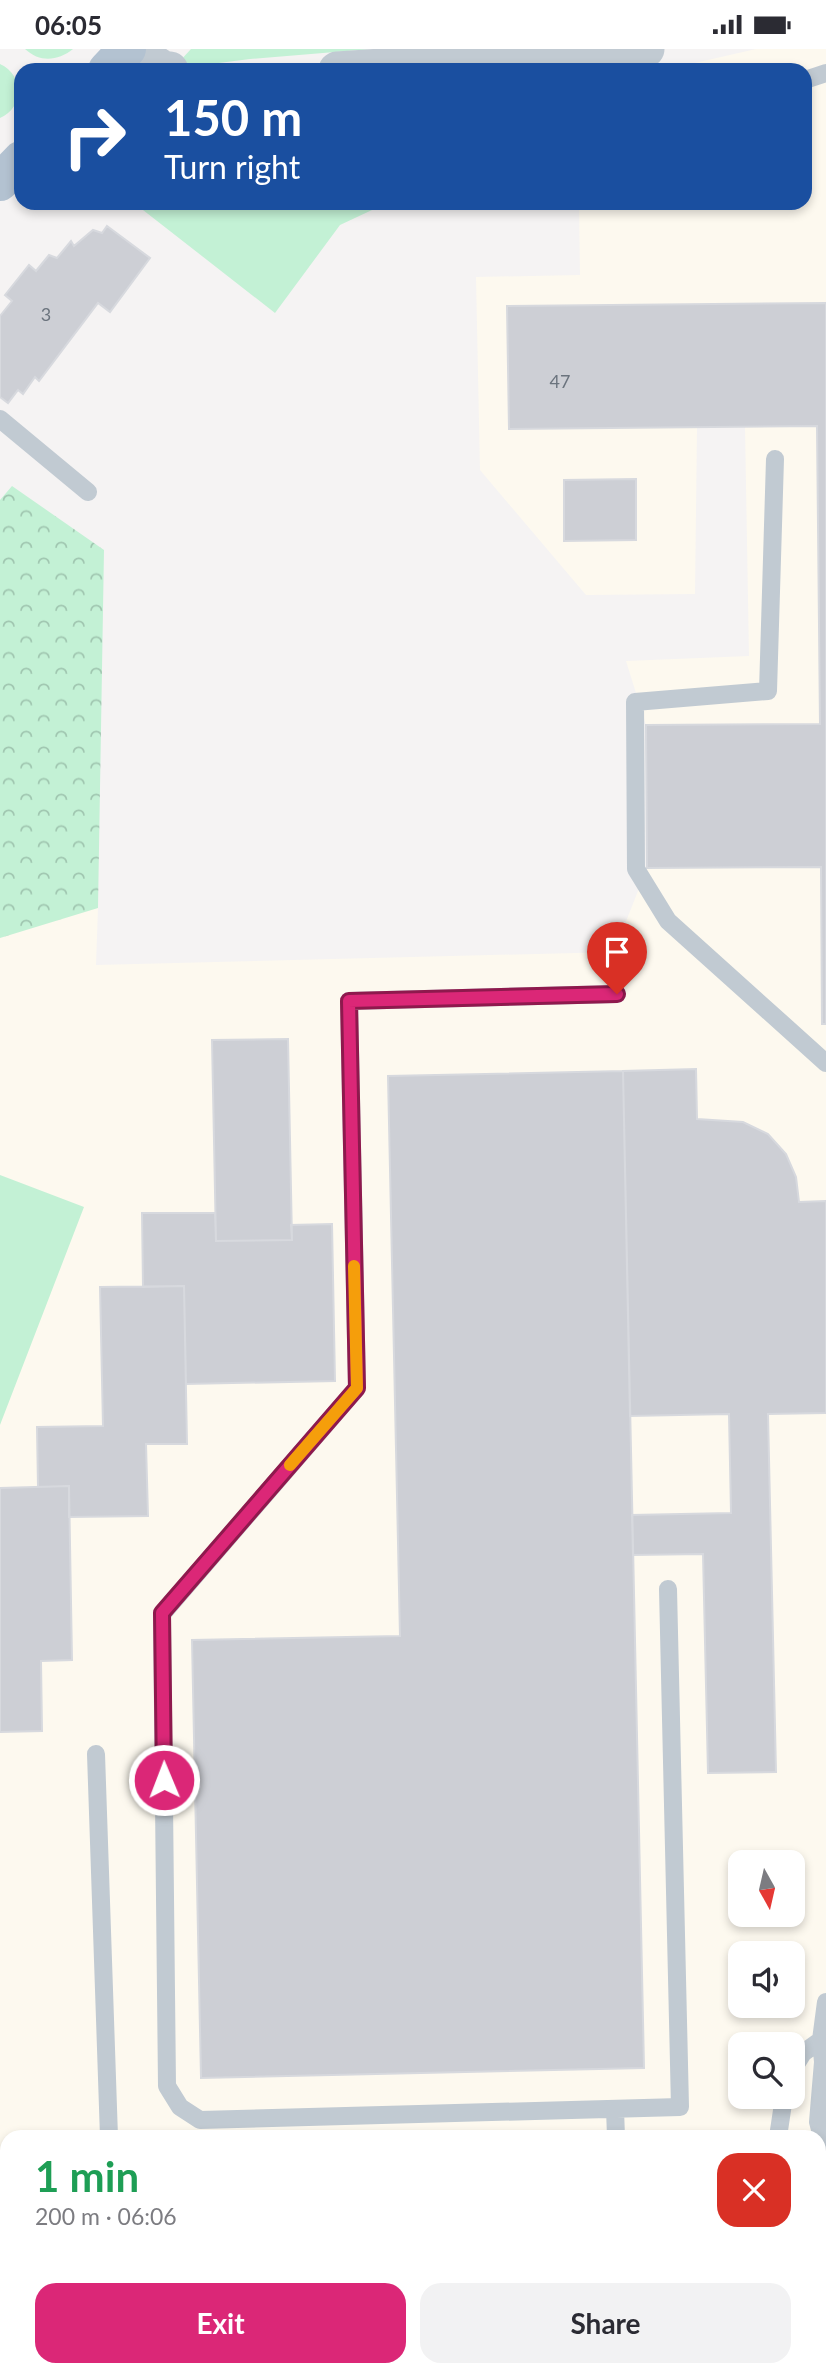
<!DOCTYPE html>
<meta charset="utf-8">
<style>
:root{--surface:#fff;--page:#f2f2f3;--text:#2b2b33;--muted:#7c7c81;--accent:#db2777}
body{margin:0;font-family:Lato,sans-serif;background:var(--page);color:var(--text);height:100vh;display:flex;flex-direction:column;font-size:26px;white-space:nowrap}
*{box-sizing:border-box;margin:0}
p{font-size:23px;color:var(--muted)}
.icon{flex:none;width:38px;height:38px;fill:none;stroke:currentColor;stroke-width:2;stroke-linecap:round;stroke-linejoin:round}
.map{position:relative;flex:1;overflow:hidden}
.drawer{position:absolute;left:0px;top:2081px;width:826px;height:247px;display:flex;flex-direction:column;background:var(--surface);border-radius:21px 21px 0 0;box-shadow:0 4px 10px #0003}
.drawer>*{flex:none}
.banner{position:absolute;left:14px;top:14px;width:798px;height:147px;border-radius:21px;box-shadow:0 4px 10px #0003;background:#1a4fa0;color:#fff;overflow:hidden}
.needle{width:46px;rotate:172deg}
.controls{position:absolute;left:728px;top:1801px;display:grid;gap:14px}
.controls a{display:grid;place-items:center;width:77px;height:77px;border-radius:14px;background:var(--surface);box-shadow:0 4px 10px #0003;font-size:35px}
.pin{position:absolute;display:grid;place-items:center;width:60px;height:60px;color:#fff;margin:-72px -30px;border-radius:50% 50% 50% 0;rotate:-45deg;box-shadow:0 0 7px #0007}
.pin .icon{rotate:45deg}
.me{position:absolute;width:77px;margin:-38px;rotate:359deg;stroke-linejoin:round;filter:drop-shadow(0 0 5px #0008)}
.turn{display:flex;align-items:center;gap:24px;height:147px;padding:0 35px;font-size:32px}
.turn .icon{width:91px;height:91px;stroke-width:2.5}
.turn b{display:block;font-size:49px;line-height:60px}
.round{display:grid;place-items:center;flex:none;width:74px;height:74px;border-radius:21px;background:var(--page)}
.summary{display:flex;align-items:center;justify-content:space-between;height:119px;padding:0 35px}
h1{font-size:42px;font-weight:700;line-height:52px;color:#1e9e55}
.action{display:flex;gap:14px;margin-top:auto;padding:14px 35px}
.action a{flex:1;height:80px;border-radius:21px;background:var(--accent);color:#fff;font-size:28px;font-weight:700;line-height:80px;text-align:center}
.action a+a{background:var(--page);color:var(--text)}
.status{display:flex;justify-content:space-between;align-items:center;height:49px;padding:0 35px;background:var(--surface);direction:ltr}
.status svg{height:19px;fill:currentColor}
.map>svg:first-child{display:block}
.commercial{fill:#fdf9ef;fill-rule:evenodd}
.green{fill:#c3f1d5}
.forest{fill:url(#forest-crowns)}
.building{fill:#cdcfd5;stroke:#d7d9de;stroke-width:2}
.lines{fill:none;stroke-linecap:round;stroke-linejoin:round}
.path{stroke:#7ad0a6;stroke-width:4.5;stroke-dasharray:5 3.5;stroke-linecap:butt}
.service{stroke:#c1cad2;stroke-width:18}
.minor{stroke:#c1cad2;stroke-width:37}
.primary{stroke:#b3c2d1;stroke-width:38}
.route-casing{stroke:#8e194d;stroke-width:18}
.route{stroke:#db2777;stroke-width:12}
.slow{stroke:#f59e0b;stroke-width:12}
.labels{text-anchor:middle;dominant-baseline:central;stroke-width:5;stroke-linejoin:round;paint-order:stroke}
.number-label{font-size:18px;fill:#6b747e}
</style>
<div class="status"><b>06:05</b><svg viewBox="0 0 49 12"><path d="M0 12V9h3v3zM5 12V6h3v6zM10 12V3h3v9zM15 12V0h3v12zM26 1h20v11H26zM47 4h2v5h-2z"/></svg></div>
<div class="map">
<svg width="826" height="2327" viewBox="0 0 826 2327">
<defs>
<pattern id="forest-crowns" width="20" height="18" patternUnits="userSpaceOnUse" patternTransform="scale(1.75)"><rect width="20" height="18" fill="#c3f1d5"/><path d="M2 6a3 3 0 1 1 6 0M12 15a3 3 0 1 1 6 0" fill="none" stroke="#a0c6b0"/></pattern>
</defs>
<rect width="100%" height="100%" fill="#f5f3f3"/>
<path class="commercial" d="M 756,0 L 826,0 L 826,2327 L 0,2327 L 0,869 L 98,859 L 96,916 L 614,903 L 647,819 L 646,676 L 626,612 L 749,607 L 745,378 L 697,379 L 695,545 L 586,546 L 480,421 L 476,228 L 580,226 L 579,154 L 805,154 L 805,21 L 664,21 ZM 740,1813 L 793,1813 L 793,1866 L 740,1866 ZM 740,1904 L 793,1904 L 793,1956 L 740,1956 ZM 740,1995 L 793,1995 L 793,2048 L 740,2048 ZM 7,2088 L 819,2088 L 819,2320 L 7,2320 Z"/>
<path class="green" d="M 25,0 L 73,0 C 58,12 40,14 25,0 Z
M 191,0 L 371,0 L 250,10 L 203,16 L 179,13 Z
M 0,15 C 24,26 25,58 0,69 Z
M 134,154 L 387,154 L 340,176 L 275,264 Z
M 0,1126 L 84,1158 L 0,1376 Z"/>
<path class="forest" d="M 12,437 L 104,501 L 98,859 L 0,889 L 0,451 Z
M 819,2134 L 822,2134 L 826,2140 L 826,2269 L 819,2273 Z"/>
<path class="building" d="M 107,177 L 150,209 L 110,263 L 98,254 L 39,332 L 35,328 L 23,345 L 18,341 L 8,354 L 0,348 L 0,267 L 12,252 L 5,246 L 29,216 L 36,222 L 49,206 L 57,209 L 71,192 L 74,197 L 93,181 L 102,184 Z
M 826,254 L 826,975 L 822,975 L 821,818 L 647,819 L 646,676 L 820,675 L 817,377 L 509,380 L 507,257 Z
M 636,430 L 636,491 L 564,492 L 564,431 Z
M 288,990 L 292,1191 L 216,1192 L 212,991 Z
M 696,1020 L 697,1070 L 743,1073 L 768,1085 L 786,1105 L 796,1128 L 799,1153 L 826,1152 L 826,1364 L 768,1365 L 776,1723 L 708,1724 L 703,1505 L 633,1506 L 632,1466 L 731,1464 L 729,1365 L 630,1367 L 623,1022 Z
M 623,1022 L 644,2019 L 201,2029 L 192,1591 L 400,1587 L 388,1027 Z
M 142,1164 L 215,1164 L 216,1192 L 292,1191 L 291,1176 L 332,1175 L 335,1332 L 186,1335 L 184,1237 L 143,1238 Z
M 184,1237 L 187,1395 L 146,1395 L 148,1467 L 69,1468 L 69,1437 L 38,1438 L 37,1378 L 103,1377 L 100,1238 Z
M 69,1437 L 72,1611 L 41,1612 L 42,1682 L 0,1683 L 0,1439 Z"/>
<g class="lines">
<path class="path" d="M 819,2308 L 824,2305 L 826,2308"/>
<path class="service" d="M 805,31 L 826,24
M 0,370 L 88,443
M 775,410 L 768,642 L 635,653 L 636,820 L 668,872 L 826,1014
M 617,945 L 349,952 L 357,1339 L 162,1565 L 167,2037 L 180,2058 L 200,2071 L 680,2058 L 668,1540
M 96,1705 L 109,2088
M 821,1991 L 823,2013 L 818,2073 L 826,2103
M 793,2020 L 803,2004 L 821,1991 L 826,1953
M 615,2060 L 616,2088
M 778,2088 L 784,2048
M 117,2320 L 117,2327
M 637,2320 L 639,2327
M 782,2320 L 791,2327"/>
<path class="minor" d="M 132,0 L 163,20 L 170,21
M 337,21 L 646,0"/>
<path class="primary" d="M 107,21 L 127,0
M 0,133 L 21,111"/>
</g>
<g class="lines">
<defs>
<path id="route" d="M 164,1731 L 162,1564 L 357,1339 L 349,952 L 617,945"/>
</defs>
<use href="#route" class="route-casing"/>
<use href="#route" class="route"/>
<path class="slow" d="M 290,1416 L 357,1339 L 354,1217"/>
</g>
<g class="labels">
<g class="number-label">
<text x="46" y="265">3</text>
<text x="560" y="332">47</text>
</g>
</g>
</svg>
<div class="controls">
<a><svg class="needle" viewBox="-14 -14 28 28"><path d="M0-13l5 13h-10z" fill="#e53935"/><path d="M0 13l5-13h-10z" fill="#7c7c81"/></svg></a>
<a><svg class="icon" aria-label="sound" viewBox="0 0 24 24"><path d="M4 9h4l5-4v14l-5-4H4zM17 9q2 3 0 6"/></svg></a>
<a><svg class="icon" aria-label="search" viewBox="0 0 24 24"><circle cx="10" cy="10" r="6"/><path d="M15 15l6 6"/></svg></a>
</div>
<div class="pin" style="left:617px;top:945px;background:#d93025"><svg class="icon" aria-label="arrive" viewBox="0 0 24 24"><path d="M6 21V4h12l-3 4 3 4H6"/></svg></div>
<svg class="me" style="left:164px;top:1731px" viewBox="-20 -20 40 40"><circle r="17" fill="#db2777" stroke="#fff" stroke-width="3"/><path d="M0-11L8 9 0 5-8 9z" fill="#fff"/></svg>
<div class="banner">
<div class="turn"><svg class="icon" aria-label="right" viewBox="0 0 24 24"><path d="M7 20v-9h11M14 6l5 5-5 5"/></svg><div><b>150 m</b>Turn right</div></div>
</div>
<section class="drawer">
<div class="summary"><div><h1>1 min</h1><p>200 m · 06:06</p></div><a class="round" style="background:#d93025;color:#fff"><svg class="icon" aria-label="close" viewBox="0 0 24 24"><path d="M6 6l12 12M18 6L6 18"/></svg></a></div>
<div class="action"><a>Exit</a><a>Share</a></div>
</section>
</div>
